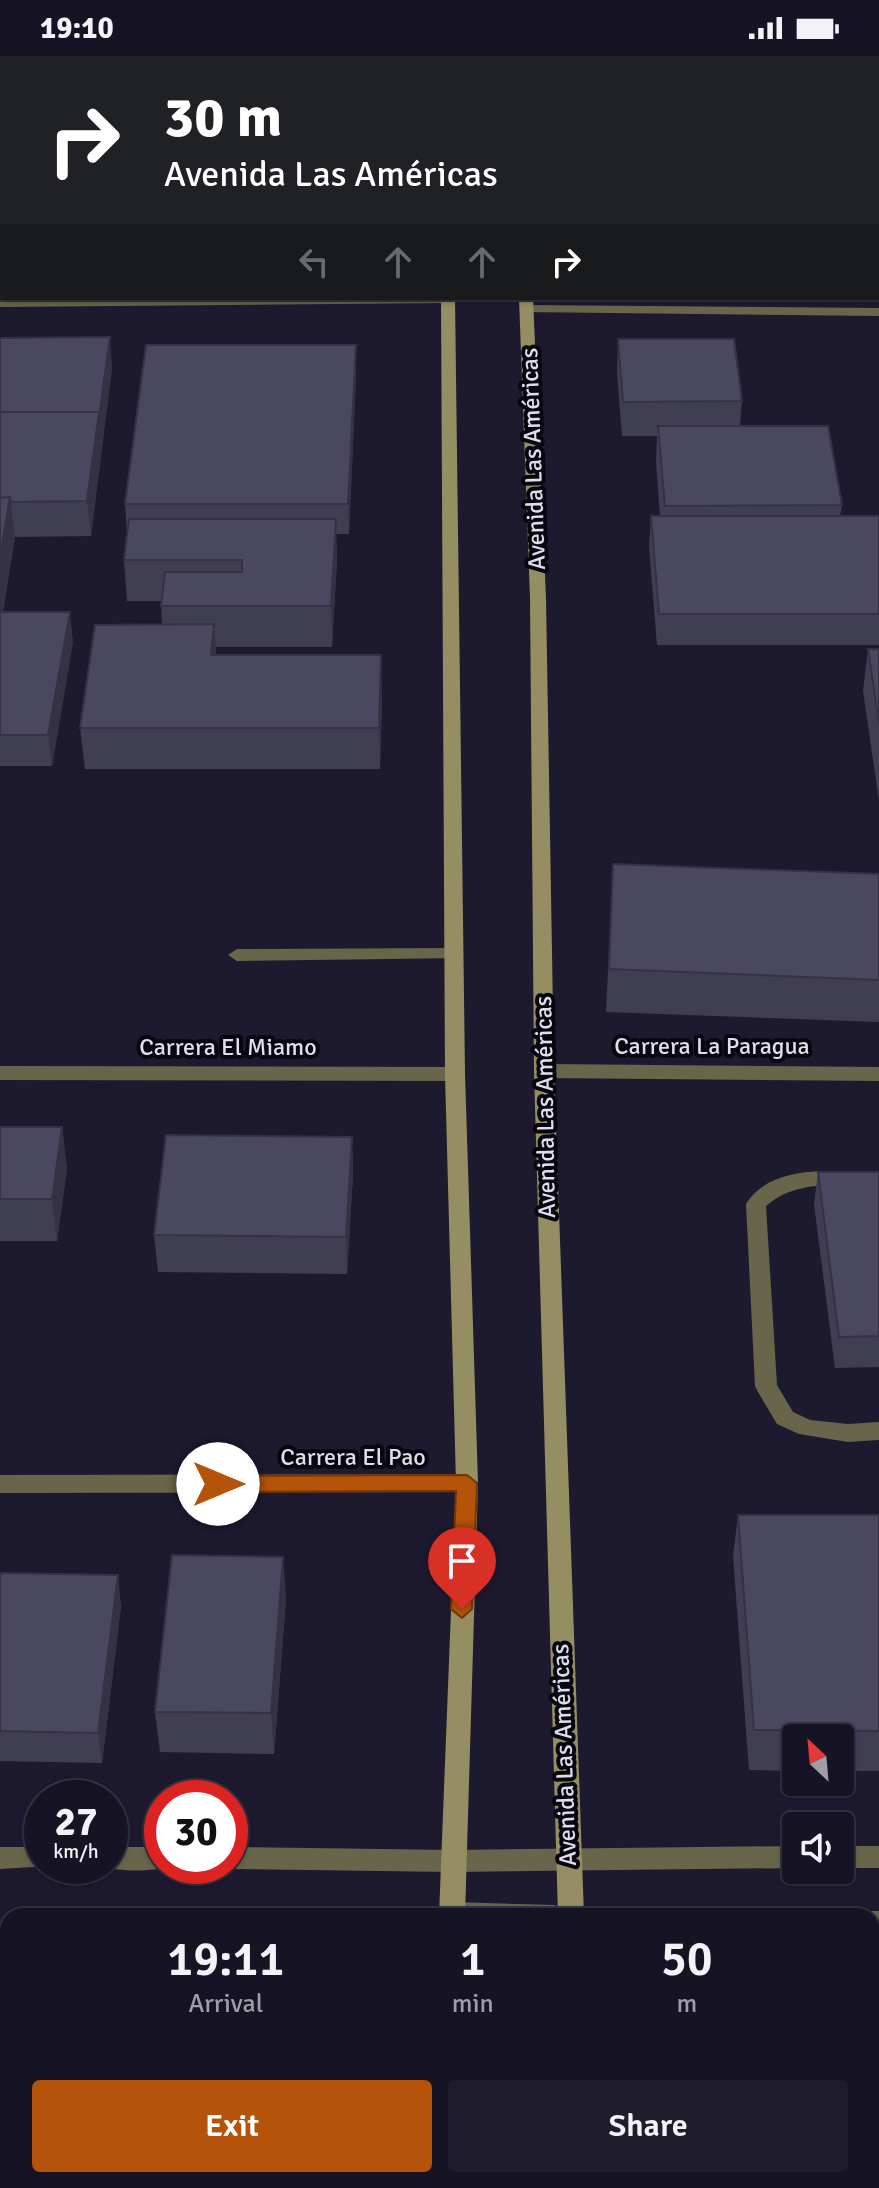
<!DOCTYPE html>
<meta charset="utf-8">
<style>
:root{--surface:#161424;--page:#1f1d2c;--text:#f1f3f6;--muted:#9e9ea6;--line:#353341;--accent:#b45309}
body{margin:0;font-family:Signika,sans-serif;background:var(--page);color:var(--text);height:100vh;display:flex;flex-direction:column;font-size:30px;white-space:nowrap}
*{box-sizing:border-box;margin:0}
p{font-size:26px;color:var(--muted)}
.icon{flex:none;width:44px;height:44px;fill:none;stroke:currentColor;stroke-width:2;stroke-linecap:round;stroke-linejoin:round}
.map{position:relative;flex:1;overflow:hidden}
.panel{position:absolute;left:0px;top:1852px;width:880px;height:280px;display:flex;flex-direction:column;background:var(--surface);border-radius:24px 24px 0 0;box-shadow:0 2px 6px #0004,0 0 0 2px var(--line)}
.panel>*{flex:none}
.guide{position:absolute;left:0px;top:0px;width:880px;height:244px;box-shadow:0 2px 6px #0004,0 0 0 2px var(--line);background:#202124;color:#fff;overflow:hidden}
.needle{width:52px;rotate:334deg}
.buttons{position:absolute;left:782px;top:1668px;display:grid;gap:16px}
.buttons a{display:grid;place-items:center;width:72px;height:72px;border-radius:8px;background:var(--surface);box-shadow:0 2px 6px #0004,0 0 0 2px var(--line);font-size:40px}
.speed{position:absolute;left:24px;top:1724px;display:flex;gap:16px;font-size:40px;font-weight:700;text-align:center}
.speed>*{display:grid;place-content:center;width:104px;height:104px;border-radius:50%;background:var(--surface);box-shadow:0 2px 6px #0004,0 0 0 2px var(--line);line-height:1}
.speed small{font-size:20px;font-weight:400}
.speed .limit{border:12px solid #d22;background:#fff;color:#111}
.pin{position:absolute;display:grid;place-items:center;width:68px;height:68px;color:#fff;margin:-82px -34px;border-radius:50% 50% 50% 0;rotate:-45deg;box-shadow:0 0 8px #0007}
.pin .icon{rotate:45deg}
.me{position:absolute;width:88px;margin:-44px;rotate:90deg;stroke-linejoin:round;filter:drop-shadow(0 0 6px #0008)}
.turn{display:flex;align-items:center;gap:28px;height:168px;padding:0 32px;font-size:36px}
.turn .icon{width:104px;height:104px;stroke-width:2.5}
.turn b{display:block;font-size:56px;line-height:68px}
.lanes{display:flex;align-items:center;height:76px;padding:0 32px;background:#0003;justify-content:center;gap:40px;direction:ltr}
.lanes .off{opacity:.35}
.eta{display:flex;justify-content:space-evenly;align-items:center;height:136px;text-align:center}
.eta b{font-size:48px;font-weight:600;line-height:56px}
.button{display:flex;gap:16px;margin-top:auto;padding:16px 32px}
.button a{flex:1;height:92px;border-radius:8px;background:var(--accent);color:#fff;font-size:32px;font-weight:600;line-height:92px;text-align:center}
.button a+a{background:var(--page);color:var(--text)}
.status{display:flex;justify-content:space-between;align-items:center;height:56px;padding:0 40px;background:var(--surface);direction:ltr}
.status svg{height:22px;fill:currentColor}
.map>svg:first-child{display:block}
.green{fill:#322c00}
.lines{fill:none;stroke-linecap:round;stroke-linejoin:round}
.service{fill:#68654a;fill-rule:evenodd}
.minor{fill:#68654a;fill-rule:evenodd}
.tertiary{fill:#68654a;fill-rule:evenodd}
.secondary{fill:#948e62;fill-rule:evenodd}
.wall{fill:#403e53}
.shaded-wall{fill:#343244}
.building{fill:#4a4861;stroke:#343244;stroke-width:2}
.route{fill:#b45309;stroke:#753606;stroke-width:2}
.labels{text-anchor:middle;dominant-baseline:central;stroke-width:8;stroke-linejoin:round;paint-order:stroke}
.street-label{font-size:24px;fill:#dedeed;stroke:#080710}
</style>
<div class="status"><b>19:10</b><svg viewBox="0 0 49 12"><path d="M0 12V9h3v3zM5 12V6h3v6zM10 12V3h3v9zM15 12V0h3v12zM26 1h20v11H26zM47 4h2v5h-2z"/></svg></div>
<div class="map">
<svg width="879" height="2132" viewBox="0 0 879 2132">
<rect width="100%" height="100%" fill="#1d1a30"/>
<path class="green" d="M 726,2124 L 851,2124 L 852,2132 L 729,2132 Z"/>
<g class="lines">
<path class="service" d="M 454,892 L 463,898 L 461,902 L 237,905 L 228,899 L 237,893 Z
M 829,1115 L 879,1117 L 879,1131 C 840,1130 798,1122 766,1150 L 777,1329 L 793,1356 L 810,1364 L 848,1368 L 879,1366 L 879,1384 L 848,1386 L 799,1378 L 777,1368 L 758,1336 L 755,1330 L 746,1148 C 763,1120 800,1115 829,1115 Z"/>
<path class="minor" d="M 465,0 L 477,0 L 477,2 L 465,2 Z
M 455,242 L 448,247 L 0,251 L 0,243 Z
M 527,249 L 879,252 L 879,260 L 522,256 L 520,253 Z
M 544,1008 L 879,1011 L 879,1025 L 544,1022 L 534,1015 Z
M 0,1010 L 455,1011 L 465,1018 L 455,1025 L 0,1024 Z
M 467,1418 L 475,1421 L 478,1427 L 475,1433 L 467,1436 L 0,1437 L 0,1419 Z
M 0,1791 L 42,1791 L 42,1810 L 50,1810 L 0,1813 Z
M 110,1791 L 162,1791 L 162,1810 L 170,1810 C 153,1816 119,1816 102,1810 L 110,1810 Z
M 230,1791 L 452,1794 L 461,1797 L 464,1805 L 461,1813 L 452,1816 L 230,1813 L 222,1810 L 230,1810 Z"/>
<path class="tertiary" d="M 796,1790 L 796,1812 L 452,1816 L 443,1813 L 440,1805 L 443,1797 L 452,1794 Z
M 840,1790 L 879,1790 L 879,1812 L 840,1812 Z
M 452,1846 L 554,1849 L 563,1852 L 567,1860 L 441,1860 L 443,1849 Z
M 872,1855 L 879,1855 L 879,1877 L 872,1877 L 872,1860 L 862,1860 Z"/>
<path class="secondary" d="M 0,32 L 2,32 L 2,40 L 0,40 Z
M 878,45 L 879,45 L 879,53 L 878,53 Z
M 0,58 L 2,58 L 2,66 L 0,66 Z
M 878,68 L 879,68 L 879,76 L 878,76 Z
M 441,242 L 455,242 L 465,1018 L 478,1427 L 465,1860 L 439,1860 L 456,1427 L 445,1018 Z
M 519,242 L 533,242 L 546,542 L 554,1015 L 584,1860 L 558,1860 L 534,1015 L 530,542 Z
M 443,2124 L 471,2124 L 472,2132 L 444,2132 Z
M 581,2124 L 609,2124 L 607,2132 L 579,2132 Z"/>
</g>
<path class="wall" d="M 0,79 L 2,79 L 2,211 L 0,211 Z
M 0,282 L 112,311 L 91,480 L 15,481 L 3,556 L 73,586 L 52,710 L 0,710 Z
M 618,283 L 742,345 L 740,370 L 842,449 L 840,460 L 879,460 L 879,589 L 657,589 L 649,491 L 651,460 L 660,460 L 656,405 L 657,380 L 622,380 L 617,317 Z
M 356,289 L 356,319 L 349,478 L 336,478 L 337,503 L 332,591 L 216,591 L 216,599 L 382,641 L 380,713 L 85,713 L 80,672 L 162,569 L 161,545 L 127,545 L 124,504 L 127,478 L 125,448 Z
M 868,593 L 879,593 L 879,745 L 863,635 Z
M 613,808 L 879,818 L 879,966 L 606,956 Z
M 0,1071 L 62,1071 L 67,1113 L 57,1185 L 0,1185 Z
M 352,1081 L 353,1118 L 347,1218 L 158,1216 L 154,1179 Z
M 818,1116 L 879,1116 L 879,1311 L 835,1312 L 814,1148 Z
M 738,1459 L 879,1459 L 879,1715 L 840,1715 L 840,1682 L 796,1682 L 796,1715 L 749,1714 L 733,1500 Z
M 0,1517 L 121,1550 L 102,1707 L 0,1705 Z
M 286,1542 L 274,1698 L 160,1696 L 155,1656 Z"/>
<path class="shaded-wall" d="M 110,281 L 112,311 L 91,480 L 87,445 Z
M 356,289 L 356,319 L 349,478 L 348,448 Z
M 10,441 L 15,482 L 0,571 L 0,501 Z
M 336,463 L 337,503 L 332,591 L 331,550 Z
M 70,556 L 73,586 L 52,710 L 48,679 Z
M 214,568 L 217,610 L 211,599 Z
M 381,599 L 382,641 L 380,713 L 379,672 Z
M 62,1071 L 67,1113 L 57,1185 L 52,1143 Z
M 352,1081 L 353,1118 L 347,1218 L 346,1181 Z
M 283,1501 L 286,1542 L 274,1698 L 271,1657 Z
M 118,1519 L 121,1550 L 102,1707 L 98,1677 Z
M 196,2124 L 201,2124 L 200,2132 L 196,2132 Z"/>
<path class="building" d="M 0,79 L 2,79 L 2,100 L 0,100 Z
M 0,121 L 2,121 L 2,172 L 0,172 Z
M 110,281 L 99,361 L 99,356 L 0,356 L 0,282 Z
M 618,283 L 734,283 L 742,345 L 623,346 Z
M 146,289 L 356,289 L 348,448 L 125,448 Z
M 0,356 L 99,356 L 87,445 L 11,446 L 10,441 L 0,442 Z
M 658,370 L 828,370 L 842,449 L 665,450 Z
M 10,441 L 0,501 L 0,442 Z
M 651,460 L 879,460 L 879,558 L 659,558 Z
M 129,463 L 336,463 L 331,550 L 161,550 L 165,516 L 242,516 L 242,504 L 124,504 Z
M 0,556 L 70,556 L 48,679 L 0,679 Z
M 214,568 L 211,599 L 381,599 L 379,672 L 80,672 L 95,569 Z
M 868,593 L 879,593 L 879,667 Z
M 613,808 L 879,818 L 879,924 L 609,913 Z
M 0,1071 L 62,1071 L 52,1143 L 0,1143 Z
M 166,1079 L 352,1081 L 346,1181 L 154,1179 Z
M 818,1116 L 879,1116 L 879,1280 L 839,1281 Z
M 738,1459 L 879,1459 L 879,1675 L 754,1674 Z
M 172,1499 L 283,1501 L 271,1657 L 155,1656 Z
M 0,1517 L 118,1519 L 98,1677 L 0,1675 Z
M 0,1950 L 8,1950 L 8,2124 L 196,2124 L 196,2132 L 0,2132 Z"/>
<path class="route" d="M 467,1419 L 477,1427 L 472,1553 L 462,1562 L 451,1553 L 456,1435 L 218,1436 L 208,1428 L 218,1420 Z"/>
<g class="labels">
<g class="street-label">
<text transform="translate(533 403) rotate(-92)">Avenida Las Américas</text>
<text x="712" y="990">Carrera La Paragua</text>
<text x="228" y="991">Carrera El Miamo</text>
<text transform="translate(545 1051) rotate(-91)">Avenida Las Américas</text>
<text x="353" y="1401">Carrera El Pao</text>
<text transform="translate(564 1699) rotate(-92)">Avenida Las Américas</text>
</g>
</g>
</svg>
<div class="buttons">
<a><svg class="needle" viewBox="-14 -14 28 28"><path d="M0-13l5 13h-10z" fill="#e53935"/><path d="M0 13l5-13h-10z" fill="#9e9ea6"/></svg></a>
<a><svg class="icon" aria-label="sound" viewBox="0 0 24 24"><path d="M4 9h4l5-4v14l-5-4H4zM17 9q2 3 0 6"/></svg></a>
</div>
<div class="speed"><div>27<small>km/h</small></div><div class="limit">30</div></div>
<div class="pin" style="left:462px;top:1553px;background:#d93025"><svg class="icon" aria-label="arrive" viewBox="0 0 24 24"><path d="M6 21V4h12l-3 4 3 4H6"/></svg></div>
<svg class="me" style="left:218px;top:1428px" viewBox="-20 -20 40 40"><circle r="19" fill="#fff"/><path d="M0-13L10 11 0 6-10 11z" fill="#b45309"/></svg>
<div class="guide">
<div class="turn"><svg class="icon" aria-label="right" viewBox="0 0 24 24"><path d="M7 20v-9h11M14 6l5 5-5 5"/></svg><div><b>30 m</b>Avenida Las Américas</div></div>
<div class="lanes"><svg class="icon off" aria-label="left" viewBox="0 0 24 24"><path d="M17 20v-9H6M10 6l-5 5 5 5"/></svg><svg class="icon off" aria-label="ahead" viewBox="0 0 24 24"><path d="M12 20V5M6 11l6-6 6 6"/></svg><svg class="icon off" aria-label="ahead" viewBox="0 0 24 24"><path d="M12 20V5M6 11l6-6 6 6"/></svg><svg class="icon" aria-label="right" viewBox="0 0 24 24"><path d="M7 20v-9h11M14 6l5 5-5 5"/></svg></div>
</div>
<section class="panel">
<div class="eta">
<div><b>19:11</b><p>Arrival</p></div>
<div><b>1</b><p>min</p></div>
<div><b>50</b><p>m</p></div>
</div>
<div class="button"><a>Exit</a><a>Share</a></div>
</section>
</div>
